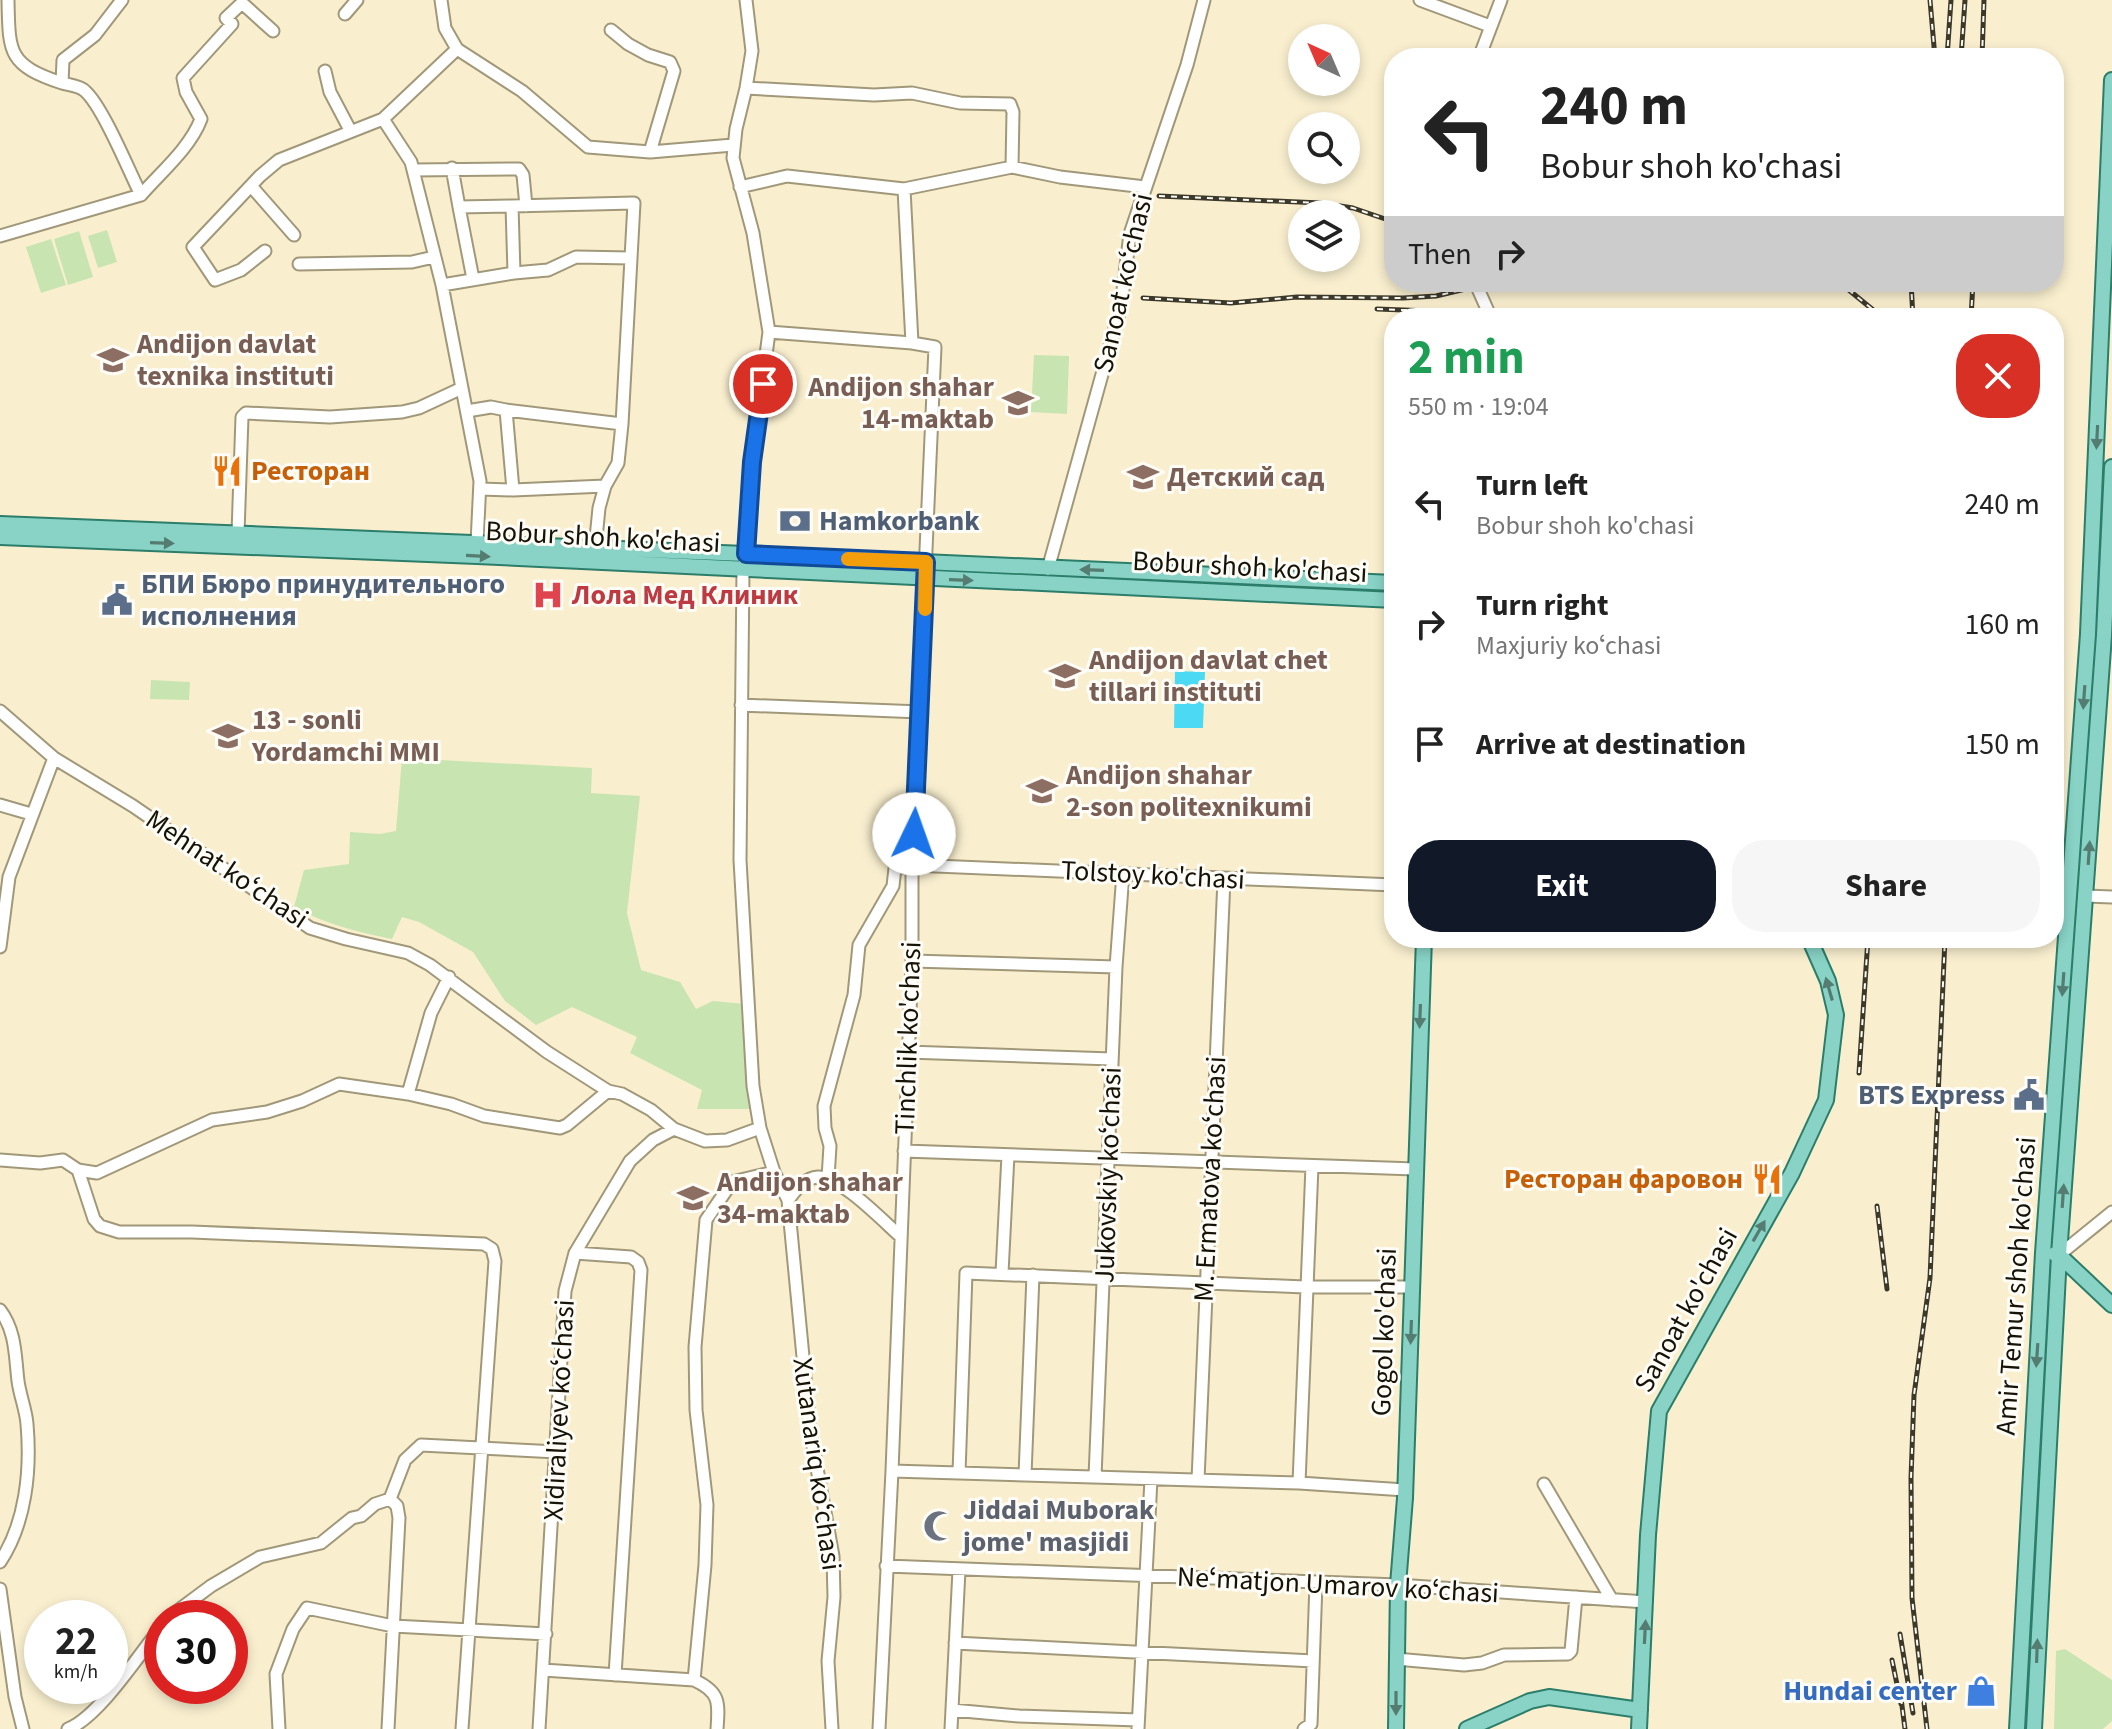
<!DOCTYPE html>
<meta charset="utf-8">
<style>
:root{--surface:#fff;--page:#f6f6f6;--text:#222;--muted:#767676;--accent:#111827}
body{margin:0;font-family:"Source Sans 3",sans-serif;background:var(--page);color:var(--text);height:100vh;display:flex;flex-direction:column;font-size:30px;white-space:nowrap}
*{box-sizing:border-box;margin:0}
p{font-size:26px;color:var(--muted)}
.icon{flex:none;width:44px;height:44px;fill:none;stroke:currentColor;stroke-width:2;stroke-linecap:round;stroke-linejoin:round}
.map{position:relative;flex:1;overflow:hidden}
.panel{position:absolute;left:1384px;top:308px;width:680px;height:640px;display:flex;flex-direction:column;background:var(--surface);border-radius:32px;box-shadow:0 4px 12px #0003}
.panel>*{flex:none}
.banner{position:absolute;left:1384px;top:48px;width:680px;height:244px;border-radius:32px;box-shadow:0 4px 12px #0003;background:#fff;color:var(--text);overflow:hidden}
.needle{width:52px;rotate:316deg}
.buttons{position:absolute;left:1288px;top:24px;display:grid;gap:16px}
.buttons a{display:grid;place-items:center;width:72px;height:72px;border-radius:50%;background:var(--surface);box-shadow:0 4px 12px #0003;font-size:40px}
.speed{position:absolute;left:24px;top:1600px;display:flex;gap:16px;font-size:40px;font-weight:700;text-align:center}
.speed>*{display:grid;place-content:center;width:104px;height:104px;border-radius:50%;background:var(--surface);box-shadow:0 4px 12px #0003;line-height:1}
.speed small{font-size:20px;font-weight:400}
.speed .limit{border:12px solid #d22;background:#fff;color:#111}
.pin{position:absolute;display:grid;place-items:center;width:68px;height:68px;color:#fff;margin:-34px;border:4px solid #fff;border-radius:50%;box-shadow:0 2px 8px #0007}
.me{position:absolute;width:88px;margin:-44px;rotate:3deg;stroke-linejoin:round;filter:drop-shadow(0 0 6px #0008)}
.turn{display:flex;align-items:center;gap:28px;height:168px;padding:0 24px;font-size:36px}
.turn .icon{width:104px;height:104px;stroke-width:2.5}
.turn b{display:block;font-size:56px;line-height:68px}
.then{display:flex;align-items:center;height:76px;padding:0 24px;background:#0003;gap:16px;font-size:30px}
.round{display:grid;place-items:center;flex:none;width:84px;height:84px;border-radius:32px;background:var(--page)}
.headline{display:flex;align-items:center;justify-content:space-between;height:136px;padding:0 24px}
h1{font-size:48px;font-weight:700;line-height:60px;color:#1e9e55}
.primary-button{display:flex;gap:16px;margin-top:auto;padding:16px 24px}
.primary-button a{flex:1;height:92px;border-radius:32px;background:var(--accent);color:#fff;font-size:32px;font-weight:700;line-height:92px;text-align:center}
.primary-button a+a{background:var(--page);color:var(--text)}
ul{padding:0;list-style:none}
li{display:flex;align-items:center;gap:24px;height:120px;padding:0 24px}
li div{flex:1}
li b{display:block;font-size:30px}
li em{font-style:normal}
.map>svg:first-child{display:block}
.green{fill:#c8e4b0}
.water{fill:#4cd9f3}
.lines{fill:none;stroke-linecap:round;stroke-linejoin:round}
.minor-casing{stroke:#a1987a;stroke-width:15}
.major-casing{stroke:#2c7d6a;stroke-width:18}
.minor{stroke:#fff;stroke-width:11}
.major{stroke:#88d3c6;stroke-width:14}
.rail-casing{stroke:#3d392a;stroke-width:5}
.rail{stroke:#fefcf6;stroke-width:2;stroke-dasharray:6;stroke-linecap:butt}
.oneway{fill:#547c70}
.route-casing{stroke:#114b97;stroke-width:20}
.route{stroke:#1a73e8;stroke-width:14}
.slow{stroke:#f59e0b;stroke-width:14}
.labels{text-anchor:middle;dominant-baseline:central;stroke-width:6;stroke-linejoin:round;paint-order:stroke}
.street-label{font-size:28px;fill:#151207;stroke:#fefcf6}
.education-label{font-size:28px;font-weight:bold;fill:#785e54;stroke:#fefcf6;text-anchor:start}
.food-label{font-size:28px;font-weight:bold;fill:#c56008;stroke:#fefcf6;text-anchor:start}
.service-label{font-size:28px;font-weight:bold;fill:#4e5e75;stroke:#fefcf6;text-anchor:start}
.health-label{font-size:28px;font-weight:bold;fill:#be3a42;stroke:#fefcf6;text-anchor:start}
.worship-label{font-size:28px;font-weight:bold;fill:#5b616d;stroke:#fefcf6;text-anchor:start}
.shop-label{font-size:28px;font-weight:bold;fill:#366cbe;stroke:#fefcf6;text-anchor:end}
</style>
<div class="map">
<svg width="2112" height="1729" viewBox="0 0 2112 1729">
<rect width="100%" height="100%" fill="#f9efcf"/>
<path class="green" d="M 107,230 L 117,262 L 98,268 L 88,236 Z
M 79,231 L 93,277 L 68,285 L 54,239 Z
M 51,239 L 66,285 L 41,293 L 26,247 Z
M 1034,355 L 1069,356 L 1067,414 L 1031,412 Z
M 151,680 L 190,682 L 189,700 L 150,699 Z
M 402,758 L 592,768 L 591,793 L 640,796 L 627,913 L 641,970 L 680,982 L 696,1009 L 713,1001 L 745,1004 L 751,1109 L 697,1109 L 702,1090 L 630,1053 L 637,1037 L 572,1007 L 536,1025 L 505,1001 L 473,952 L 419,922 L 402,917 L 392,939 C 357,932 325,924 294,907 L 304,870 L 349,864 L 350,832 L 380,834 L 396,831 Z
M 2065,1649 L 2112,1680 L 2112,1721 L 2103,1729 L 2054,1729 L 2056,1651 Z"/>
<path class="water" d="M 1175,671 L 1205,672 L 1203,728 L 1174,728 Z"/>
<g class="lines">
<defs>
<path id="minor" d="M 8,0 C 9,53 8,65 62,83 C 69,85 80,86 85,91 C 103,107 129,171 141,195
M 441,0 L 445,28 L 457,49 L 522,91 L 588,147 L 650,152 L 733,145
M 746,0 L 752,51 L 746,88 L 736,129 L 733,158 L 753,233 L 769,332 L 752,462 L 746,554 L 743,570 L 740,860 L 753,1086 L 760,1128 L 774,1172 L 788,1200 L 810,1430 L 833,1556 L 834,1597 L 828,1661 L 832,1729
M 1420,0 L 1490,26
M 345,14 L 357,0
M 611,30 L 628,44 L 648,55 L 670,62 L 674,71 L 650,152
M 457,49 L 383,119 L 411,162 L 442,285 L 480,481 L 477,543
M 1479,58 L 1501,0
M 325,71 L 330,92 L 350,130
M 62,83 L 63,60 L 95,35 L 122,0
M 746,88 L 874,95 L 912,93 L 960,103 L 1010,104 L 1013,112 L 1012,167
M 452,168 L 459,207 L 512,206
M 413,170 L 519,169 L 523,175 L 526,206
M 251,186 L 294,235
M 740,187 L 787,176 L 904,189 L 1012,167 L 1060,177 L 1145,187
M 141,195 C 161,172 190,148 201,119 L 186,92 L 183,78 L 232,24 L 226,18 L 242,3 L 273,31
M 459,207 L 473,279
M 0,236 L 141,195
M 265,251 L 241,270 L 215,280 L 193,247 L 260,176 L 279,160 L 383,119
M 299,264 L 412,262 L 434,257
M 514,273 L 548,270 L 576,257 L 631,258
M 1475,282 L 1491,318
M 442,285 L 514,273 L 512,206 L 634,203 L 622,424 L 506,410 L 513,490 L 480,489
M 769,332 L 912,343 L 904,189
M 467,411 L 491,407 L 506,410
M 513,490 L 605,486
M 238,533 L 242,417 L 246,413 L 330,417 L 402,412 L 419,408 L 462,388
M 595,548 L 599,508 L 605,486 L 618,463 L 622,424
M 1048,569 L 1121,306 L 1130,234 L 1187,65 L 1204,0
M 741,705 L 921,712
M 0,711 L 54,758 L 9,877 L 0,947
M 54,758 L 133,806 L 310,928 L 346,939 L 408,953 L 430,965 L 547,1052 L 608,1091 L 622,1094 L 651,1110 L 674,1129 L 705,1141 L 727,1140 L 760,1128
M 0,805 L 31,814
M 2086,896 L 2112,897
M 912,961 L 1116,967
M 907,1052 L 1112,1059
M 408,1094 L 431,1013 L 449,977
M 904,1151 L 1415,1169
M 0,1160 L 40,1163 L 63,1160 L 78,1170 L 97,1173 L 212,1120 L 267,1112 L 302,1101 L 339,1084 L 408,1094 L 451,1104 L 484,1116 L 560,1128 L 567,1125 L 608,1091
M 78,1170 L 94,1219 L 100,1226 L 119,1232 L 192,1232 L 484,1244 L 492,1249 L 495,1261 L 462,1729
M 828,1178 L 830,1146 L 825,1128 L 824,1106 L 854,995 L 859,945 L 893,886 L 895,868 L 912,865 L 1394,885
M 788,1200 C 796,1190 804,1178 818,1177 C 840,1176 883,1221 900,1236
M 575,1253 L 631,1257 L 638,1262 L 641,1270 L 615,1675
M 2059,1255 L 2112,1212
M 1002,1273 L 1008,1155
M 0,1310 C 16,1331 15,1356 18,1381 C 20,1396 26,1410 27,1424 C 31,1470 26,1523 0,1562
M 892,1471 L 1299,1483 L 1405,1490
M 959,1473 L 966,1273 L 1305,1287 L 1413,1287
M 1025,1475 L 1033,1275
M 1095,1477 L 1116,967 L 1123,873
M 1198,1480 L 1224,879
M 1299,1483 L 1312,1166
M 1544,1484 L 1612,1600
M 390,1499 L 405,1460 L 421,1445 L 557,1452
M 886,1566 L 1398,1585 L 1646,1602
M 0,1589 L 15,1697 L 23,1729
M 168,1618 L 211,1586 L 260,1557 L 321,1543 L 352,1518 L 361,1516 L 375,1504 L 390,1499 L 397,1506 L 399,1518 L 388,1729
M 955,1643 L 1313,1661
M 1396,1659 L 1464,1665 L 1482,1663 L 1504,1655 L 1568,1654 L 1571,1651 L 1576,1597
M 543,1670 L 694,1680 C 720,1692 719,1702 717,1729
M 694,1680 L 705,1565 L 707,1505 L 696,1410 L 695,1347 L 706,1220 L 732,1182 L 774,1172
M 952,1710 L 1019,1716 L 1138,1720
M 68,1729 C 99,1717 140,1653 162,1626
M 279,1729 L 276,1674 L 293,1629 L 307,1608 L 393,1626 L 546,1634
M 539,1729 L 565,1291 L 575,1253 L 630,1161 L 653,1140 L 674,1129
M 879,1729 L 892,1471 L 912,961 L 912,865 L 935,347 L 912,343
M 951,1729 L 959,1570
M 1138,1729 L 1151,1479
M 1304,1729 L 1311,1724 L 1316,1583"/>
<path id="major" d="M 0,524 L 746,554 L 1394,583
M 0,537 L 477,556 L 1394,600
M 2055,1254 L 2059,1255 L 2112,1305
M 1396,1729 L 1398,1585 L 1405,1498 L 1424,938
M 1467,1729 L 1530,1701 L 1549,1697 L 1640,1710
M 1639,1729 L 1648,1535 L 1659,1411 L 1792,1173 L 1826,1100 L 1836,1015 L 1828,981 L 1809,938
M 2017,1729 L 2043,1253 L 2088,634 L 2112,80
M 2034,1729 L 2059,1255 L 2104,635 L 2112,467"/>
</defs>
<use href="#minor" class="minor-casing"/>
<use href="#major" class="major-casing"/>
<use href="#minor" class="minor"/>
<use href="#major" class="major"/>
<defs>
<path id="rail" d="M 1930,0 L 1935,58
M 1947,58 L 1951,0
M 1961,58 L 1965,0
M 1982,58 L 1984,0
M 1159,196 L 1321,203 L 1353,208 L 1394,222
M 1839,282 L 1883,318
M 1911,282 L 1913,318
M 1951,284 L 1951,282
M 1143,298 L 1231,303 L 1297,297 L 1403,298 L 1436,296 L 1495,282
M 1377,309 L 1457,312
M 1971,318 L 1973,282
M 1859,1073 L 1868,938
M 1877,1206 L 1887,1289
M 1900,1634 L 1913,1713
M 1892,1660 L 1901,1704
M 1901,1698 L 1905,1729
M 1927,1729 L 1912,1598 L 1911,1478 L 1914,1395 L 1930,1278 L 1945,938"/>
</defs>
<use href="#rail" class="rail-casing"/>
<use href="#rail" class="rail"/>
</g>
<defs><path id="oneway-solid" d="M-6-.8H1V-3.2L6.5 0L1 3.2V.8H-6Z" transform="scale(2)"/></defs>
<g class="oneway">
<use href="#oneway-solid" transform="translate(2097 437) rotate(93)"/>
<use href="#oneway-solid" transform="translate(162 543) rotate(2)"/>
<use href="#oneway-solid" transform="translate(478 556) rotate(3)"/>
<use href="#oneway-solid" transform="translate(1092 570) rotate(-178)"/>
<use href="#oneway-solid" transform="translate(961 580) rotate(2)"/>
<use href="#oneway-solid" transform="translate(2084 697) rotate(94)"/>
<use href="#oneway-solid" transform="translate(2089 853) rotate(-86)"/>
<use href="#oneway-solid" transform="translate(2063 984) rotate(94)"/>
<use href="#oneway-solid" transform="translate(1829 989) rotate(-106)"/>
<use href="#oneway-solid" transform="translate(1420 1016) rotate(92)"/>
<use href="#oneway-solid" transform="translate(2063 1196) rotate(-86)"/>
<use href="#oneway-solid" transform="translate(1759 1231) rotate(-60)"/>
<use href="#oneway-solid" transform="translate(1411 1332) rotate(92)"/>
<use href="#oneway-solid" transform="translate(2037 1355) rotate(94)"/>
<use href="#oneway-solid" transform="translate(1645 1632) rotate(-87)"/>
<use href="#oneway-solid" transform="translate(2037 1651) rotate(-88)"/>
<use href="#oneway-solid" transform="translate(1396 1703) rotate(90)"/>
</g>
<g class="lines">
<defs>
<path id="route" d="M 763,384 L 752,462 L 746,554 L 926,562 L 914,834"/>
</defs>
<use href="#route" class="route-casing"/>
<use href="#route" class="route"/>
<path class="slow" d="M 848,559 L 926,562 L 925,609"/>
</g>
<defs>
<symbol id="university-bare" viewBox="-9 -9 18 18"><path d="M0-5L7-2L0 1L-7-2ZM-4 1L0 2.5L4 1V4Q0 6-4 4Z" fill="#8d6e63" stroke="#fefcf6" stroke-width="2.5" paint-order="stroke"/></symbol>
<symbol id="school-bare" viewBox="-9 -9 18 18"><path d="M0-5L7-2L0 1L-7-2ZM-4 1L0 2.5L4 1V4Q0 6-4 4Z" fill="#8d6e63" stroke="#fefcf6" stroke-width="2.5" paint-order="stroke"/></symbol>
<symbol id="restaurant-bare" viewBox="-9 -9 18 18"><path d="M-5-6h1v4h1v-4h1v4h1v-4h1v5L-1.5 .5V6h-2V.5L-5-1ZM5-6V6H3V1.5H1.5Q1.5-4 5-6Z" fill="#e8710a" stroke="#fefcf6" stroke-width="2.5" paint-order="stroke"/></symbol>
<symbol id="bank-bare" viewBox="-9 -9 18 18"><path d="M-6-4H6V4H-6ZM0-2.3a2.3 2.3 0 1 0 0 4.6a2.3 2.3 0 1 0 0-4.6Z" fill="#5c6f8a" stroke="#fefcf6" stroke-width="2.5" paint-order="stroke"/></symbol>
<symbol id="hospital-bare" viewBox="-9 -9 18 18"><path d="M-5-5h3v3.5h4V-5h3V5h-3V1.5h-4V5h-3Z" fill="#e0444e" stroke="#fefcf6" stroke-width="2.5" paint-order="stroke"/></symbol>
<symbol id="civic-bare" viewBox="-9 -9 18 18"><path d="M-.6-6.5H3V-4.5H.6V-3L4-1V1h2V6H-6V1h2V-1L-.6-3ZM-1.2 2.5V6h2.4V2.5Z" fill="#5c6f8a" stroke="#fefcf6" stroke-width="2.5" paint-order="stroke"/></symbol>
<symbol id="mosque-bare" viewBox="-9 -9 18 18"><path d="M3.5-4.9A6 6 0 1 0 3.5 4.9A5 5 0 1 1 3.5-4.9Z" fill="#6b7280" stroke="#fefcf6" stroke-width="2.5" paint-order="stroke"/></symbol>
<symbol id="shop-bare" viewBox="-9 -9 18 18"><path d="M-5-2.5h2.3a2.7 3.5 0 0 1 5.4 0H5L5.5 6h-11ZM-1.5-2.5h3a1.5 2.3 0 0 0-3 0Z" fill="#3f7fe0" stroke="#fefcf6" stroke-width="2.5" paint-order="stroke"/></symbol>
</defs>
<g fill-rule="evenodd">
<use href="#university-bare" x="91" y="338" width="44" height="44"/>
<use href="#school-bare" x="996" y="381" width="44" height="44"/>
<use href="#restaurant-bare" x="205" y="449" width="44" height="44"/>
<use href="#school-bare" x="1121" y="455" width="44" height="44"/>
<use href="#bank-bare" x="773" y="499" width="44" height="44"/>
<use href="#hospital-bare" x="526" y="573" width="44" height="44"/>
<use href="#civic-bare" x="95" y="578" width="44" height="44"/>
<use href="#school-bare" x="1043" y="654" width="44" height="44"/>
<use href="#school-bare" x="206" y="714" width="44" height="44"/>
<use href="#school-bare" x="1020" y="769" width="44" height="44"/>
<use href="#civic-bare" x="2007" y="1073" width="44" height="44"/>
<use href="#restaurant-bare" x="1745" y="1157" width="44" height="44"/>
<use href="#school-bare" x="671" y="1176" width="44" height="44"/>
<use href="#mosque-bare" x="917" y="1504" width="44" height="44"/>
<use href="#shop-bare" x="1959" y="1669" width="44" height="44"/>
</g>
<g class="labels">
<g class="street-label">
<text transform="translate(1123 283) rotate(-77)">Sanoat koʻchasi</text>
<text transform="translate(603 537) rotate(3)">Bobur shoh ko'chasi</text>
<text transform="translate(1250 567) rotate(3)">Bobur shoh ko'chasi</text>
<text transform="translate(227 869) rotate(34)">Mehnat koʻchasi</text>
<text transform="translate(1153 875) rotate(3)">Tolstoy ko'chasi</text>
<text transform="translate(908 1038) rotate(-88)">Tinchlik ko'chasi</text>
<text transform="translate(1108 1175) rotate(-88)">Jukovskiy koʻchasi</text>
<text transform="translate(1210 1179) rotate(-87)">M. Ermatova koʻchasi</text>
<text transform="translate(2016 1286) rotate(-86)">Amir Temur shoh ko'chasi</text>
<text transform="translate(1686 1310) rotate(-61)">Sanoat ko'chasi</text>
<text transform="translate(1384 1332) rotate(-88)">Gogol ko'chasi</text>
<text transform="translate(559 1410) rotate(-87)">Xidiraliyev koʻchasi</text>
<text transform="translate(817 1464) rotate(82)">Xutanariq koʻchasi</text>
<text transform="translate(1338 1585) rotate(3)">Neʻmatjon Umarov koʻchasi</text>
</g>
<g class="education-label">
<text x="137" y="344">Andijon davlat<tspan x="137" dy="32">texnika instituti</tspan></text>
<text x="994" y="387" text-anchor="end">Andijon shahar<tspan x="994" dy="32">14-maktab</tspan></text>
<text x="1167" y="477">Детский сад</text>
<text x="1089" y="660">Andijon davlat chet<tspan x="1089" dy="32">tillari instituti</tspan></text>
<text x="252" y="720">13 - sonli<tspan x="252" dy="32">Yordamchi MMI</tspan></text>
<text x="1066" y="775">Andijon shahar<tspan x="1066" dy="32">2-son politexnikumi</tspan></text>
<text x="717" y="1182">Andijon shahar<tspan x="717" dy="32">34-maktab</tspan></text>
</g>
<g class="food-label">
<text x="251" y="471">Ресторан</text>
<text x="1743" y="1179" text-anchor="end">Ресторан фаровон</text>
</g>
<g class="service-label">
<text x="819" y="521">Hamkorbank</text>
<text x="141" y="584">БПИ Бюро принудительного<tspan x="141" dy="32">исполнения</tspan></text>
<text x="2005" y="1095" text-anchor="end">BTS Express</text>
</g>
<g class="health-label">
<text x="572" y="595">Лола Мед Клиник</text>
</g>
<g class="worship-label">
<text x="963" y="1510">Jiddai Muborak<tspan x="963" dy="32">jome' masjidi</tspan></text>
</g>
<g class="shop-label">
<text x="1957" y="1691">Hundai center</text>
</g>
</g>
</svg>
<div class="buttons">
<a><svg class="needle" viewBox="-14 -14 28 28"><path d="M0-13l5 13h-10z" fill="#e53935"/><path d="M0 13l5-13h-10z" fill="#767676"/></svg></a>
<a><svg class="icon" aria-label="search" viewBox="0 0 24 24"><circle cx="10" cy="10" r="6"/><path d="M15 15l6 6"/></svg></a>
<a><svg class="icon" aria-label="layers" viewBox="0 0 24 24"><path d="M12 4l9 5-9 5-9-5zM3 14l9 5 9-5"/></svg></a>
</div>
<div class="speed"><div>22<small>km/h</small></div><div class="limit">30</div></div>
<div class="pin" style="left:763px;top:384px;background:#d93025"><svg class="icon" aria-label="arrive" viewBox="0 0 24 24"><path d="M6 21V4h12l-3 4 3 4H6"/></svg></div>
<svg class="me" style="left:914px;top:834px" viewBox="-20 -20 40 40"><circle r="19" fill="#fff"/><path d="M0-13L10 11 0 6-10 11z" fill="#1a73e8"/></svg>
<div class="banner">
<div class="turn"><svg class="icon" aria-label="left" viewBox="0 0 24 24"><path d="M17 20v-9H6M10 6l-5 5 5 5"/></svg><div><b>240 m</b>Bobur shoh ko'chasi</div></div>
<div class="then">Then<svg class="icon" aria-label="right" viewBox="0 0 24 24"><path d="M7 20v-9h11M14 6l5 5-5 5"/></svg></div>
</div>
<section class="panel">
<div class="headline"><div><h1>2 min</h1><p>550 m · 19:04</p></div><a class="round" style="background:#d93025;color:#fff"><svg class="icon" aria-label="close" viewBox="0 0 24 24"><path d="M6 6l12 12M18 6L6 18"/></svg></a></div>
<ul>
<li><svg class="icon" aria-label="left" viewBox="0 0 24 24"><path d="M17 20v-9H6M10 6l-5 5 5 5"/></svg><div><b>Turn left</b><p>Bobur shoh ko'chasi</p></div><em>240 m</em></li>
<li><svg class="icon" aria-label="right" viewBox="0 0 24 24"><path d="M7 20v-9h11M14 6l5 5-5 5"/></svg><div><b>Turn right</b><p>Maxjuriy koʻchasi</p></div><em>160 m</em></li>
<li><svg class="icon" aria-label="arrive" viewBox="0 0 24 24"><path d="M6 21V4h12l-3 4 3 4H6"/></svg><div><b>Arrive at destination</b></div><em>150 m</em></li>
</ul>
<div class="primary-button"><a>Exit</a><a>Share</a></div>
</section>
</div>
